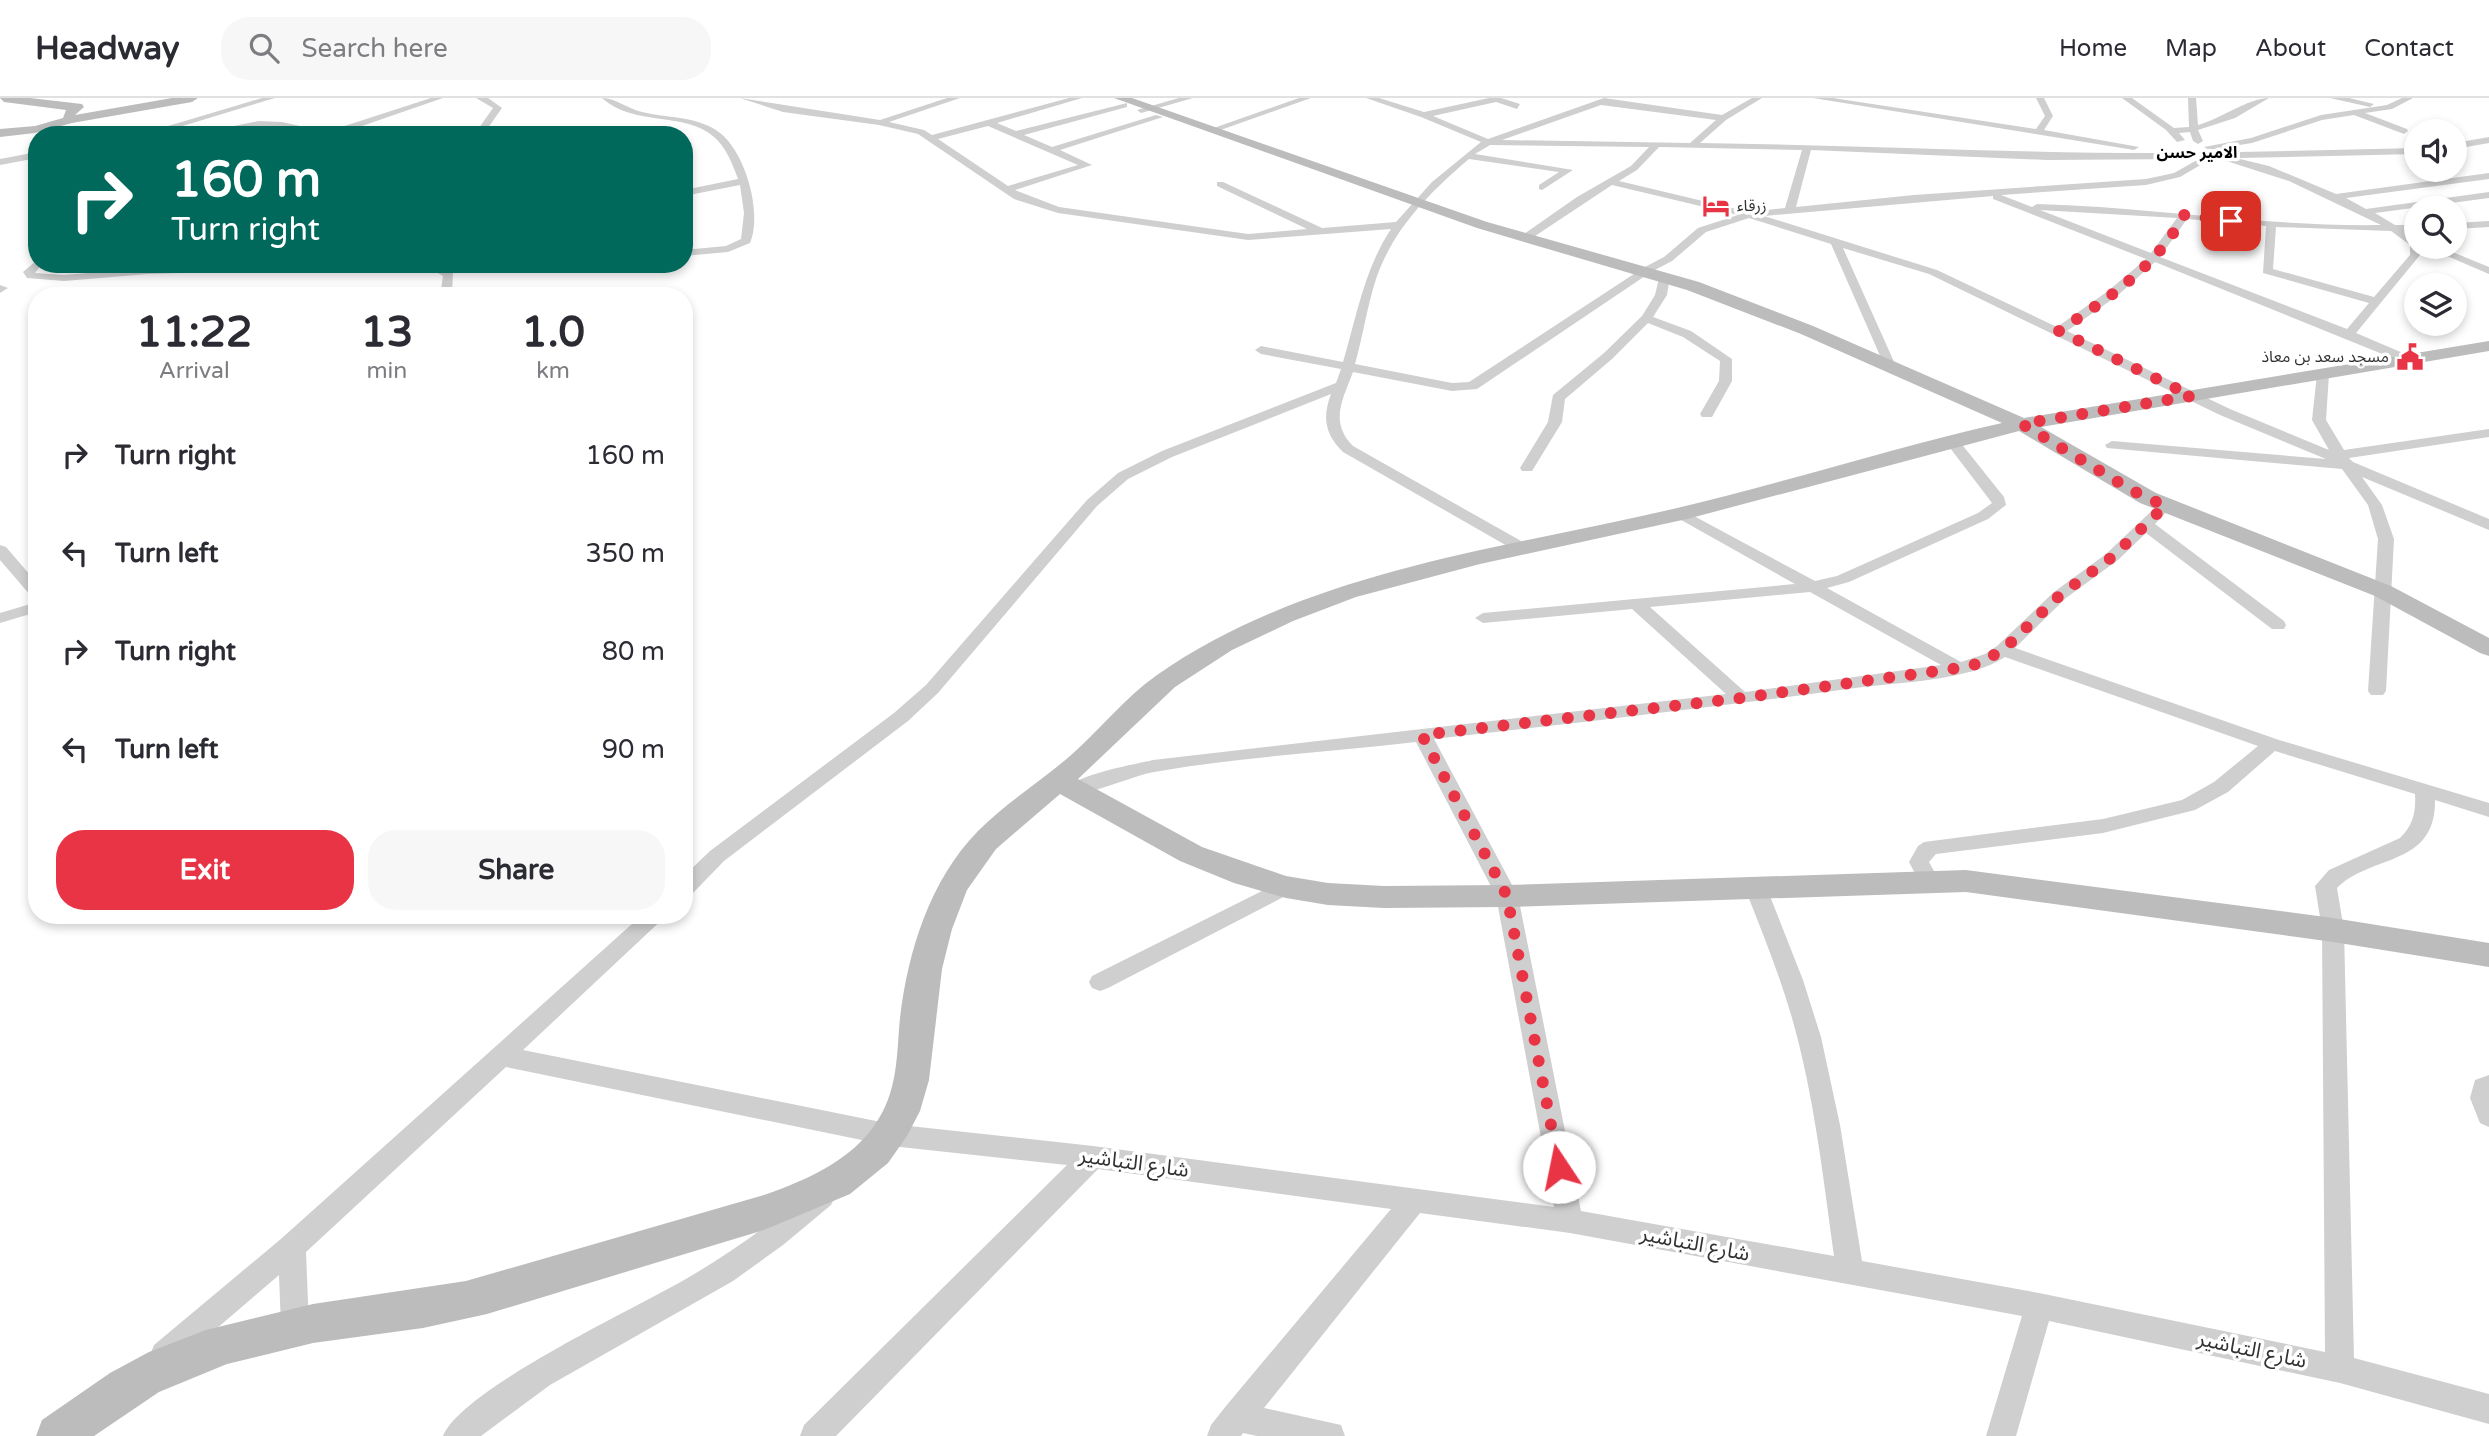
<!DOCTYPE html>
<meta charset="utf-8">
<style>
:root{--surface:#fff;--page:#f7f7f7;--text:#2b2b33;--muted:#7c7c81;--line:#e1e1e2;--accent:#e83445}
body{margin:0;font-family:"Varela Round","Noto Sans Arabic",sans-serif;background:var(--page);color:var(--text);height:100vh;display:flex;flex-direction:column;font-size:26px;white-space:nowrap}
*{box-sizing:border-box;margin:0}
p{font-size:23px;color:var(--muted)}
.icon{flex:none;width:38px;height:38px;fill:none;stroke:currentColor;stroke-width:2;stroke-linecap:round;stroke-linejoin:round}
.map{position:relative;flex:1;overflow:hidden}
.side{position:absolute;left:28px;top:189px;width:665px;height:637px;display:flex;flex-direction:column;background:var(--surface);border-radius:28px;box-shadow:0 4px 10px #0003}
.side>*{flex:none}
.guide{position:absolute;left:28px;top:28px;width:665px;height:147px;border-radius:28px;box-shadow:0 4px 10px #0003;background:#00695c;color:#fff;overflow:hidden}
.buttons{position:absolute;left:2404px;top:21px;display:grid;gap:14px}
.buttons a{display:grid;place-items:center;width:63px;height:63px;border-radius:50%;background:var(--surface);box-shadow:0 4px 10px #0003;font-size:35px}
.pin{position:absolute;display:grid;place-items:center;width:60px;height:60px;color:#fff;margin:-30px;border-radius:14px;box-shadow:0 4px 10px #0006}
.me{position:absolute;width:77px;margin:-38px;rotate:349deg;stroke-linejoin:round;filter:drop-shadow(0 0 5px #0008)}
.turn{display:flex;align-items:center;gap:24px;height:147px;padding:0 28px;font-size:32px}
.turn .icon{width:91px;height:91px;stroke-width:2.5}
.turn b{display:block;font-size:49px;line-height:60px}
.eta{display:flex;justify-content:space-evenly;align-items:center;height:119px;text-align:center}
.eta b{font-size:42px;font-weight:700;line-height:49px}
.action{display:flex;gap:14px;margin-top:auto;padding:14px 28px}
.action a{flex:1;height:80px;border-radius:28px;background:var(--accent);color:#fff;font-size:28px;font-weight:700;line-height:80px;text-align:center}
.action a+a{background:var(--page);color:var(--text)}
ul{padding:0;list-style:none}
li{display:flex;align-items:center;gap:21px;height:98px;padding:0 28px}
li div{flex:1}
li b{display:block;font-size:26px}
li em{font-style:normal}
header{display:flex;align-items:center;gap:42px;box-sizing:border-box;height:98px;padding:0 35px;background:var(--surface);border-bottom:2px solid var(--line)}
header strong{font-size:33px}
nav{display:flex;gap:38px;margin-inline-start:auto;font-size:24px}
.search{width:490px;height:63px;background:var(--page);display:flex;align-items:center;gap:18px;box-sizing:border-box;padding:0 24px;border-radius:28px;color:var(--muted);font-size:26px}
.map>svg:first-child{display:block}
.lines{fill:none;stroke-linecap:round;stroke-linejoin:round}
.street{fill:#cfcfcf;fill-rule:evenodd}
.secondary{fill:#bcbcbc;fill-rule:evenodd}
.route{stroke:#e83445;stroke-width:12;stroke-dasharray:0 21.6}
.labels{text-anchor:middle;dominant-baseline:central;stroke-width:7;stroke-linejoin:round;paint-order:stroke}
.far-neighbourhood-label{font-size:16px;font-weight:bold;fill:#000;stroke:#fff}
.far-poi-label{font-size:16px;fill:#323232;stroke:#fff;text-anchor:start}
.near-street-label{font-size:21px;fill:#323232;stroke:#fff}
</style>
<header>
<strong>Headway</strong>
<div class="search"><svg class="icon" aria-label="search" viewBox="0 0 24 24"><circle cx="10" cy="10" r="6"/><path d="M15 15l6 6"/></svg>Search here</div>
<nav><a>Home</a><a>Map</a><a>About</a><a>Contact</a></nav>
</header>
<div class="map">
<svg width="2489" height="1338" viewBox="0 0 2489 1338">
<rect width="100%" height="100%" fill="#fff"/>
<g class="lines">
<path class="street" d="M 262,0 L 275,0 L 153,37 L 138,37 Z
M 431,0 L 443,0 L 336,37 L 315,37 L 270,28 L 210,37 L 229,29 L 259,23 L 282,24 L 326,34 Z
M 476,0 L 488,0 L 502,10 L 483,37 L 474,37 L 493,10 Z
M 602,0 C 616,0 628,11 642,14 C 667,20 694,18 716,32 C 745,50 763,115 750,145 L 728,154 L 684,158 L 684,152 L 726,148 L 741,141 L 744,115 L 740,87 L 684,98 L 684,92 L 738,81 C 733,67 726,49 714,39 C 685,13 634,29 602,0 Z
M 740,0 L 880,22 L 947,0 L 960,0 L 889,24 L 924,32 L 932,37 L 1069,0 L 1082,0 L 997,25 L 1016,33 L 1127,5 L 1127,9 L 1024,37 L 1052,49 L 1156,17 L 1163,19 L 1060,52 L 1092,67 L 1015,92 L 1059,109 L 1248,136 L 1307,131 L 1217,88 L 1217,84 L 1223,84 L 1322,130 L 1396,124 L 1432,84 L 1481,44 L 1421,19 L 1366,0 L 1379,0 L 1424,14 L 1489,0 L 1501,0 L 1520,6 L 1517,11 L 1496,4 L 1433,18 L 1488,41 L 1604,0 L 1722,17 L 1752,0 L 1762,0 L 1726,22 L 1700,45 C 1862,47 2023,56 2185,55 L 2190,58 L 2185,61 L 2047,62 L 1811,52 L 1796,109 L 1914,97 L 2146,81 L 2174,75 L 2206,57 L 2211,60 L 2209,62 L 2180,79 L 2146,87 L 2001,97 L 2032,109 L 2037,106 C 2152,109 2266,129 2381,127 L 2289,83 L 2214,59 L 2219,56 L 2269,68 L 2336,96 L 2489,75 L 2489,81 L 2346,100 L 2366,111 L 2489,94 L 2489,100 L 2375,115 L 2395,127 L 2417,127 L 2417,133 L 2405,133 L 2417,142 L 2420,157 L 2356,235 L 2410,258 L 2410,264 L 2402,264 L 2155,164 L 2117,198 L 2067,233 L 2230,311 L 2329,352 L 2312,322 L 2317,276 L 2323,272 L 2329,276 L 2326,322 L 2344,352 L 2489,331 L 2489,339 L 2349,360 L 2353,364 L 2489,421 L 2489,432 L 2362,379 L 2382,407 L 2394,441 L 2386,593 L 2383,597 L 2371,597 L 2368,593 L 2378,441 L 2368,407 L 2342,371 L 2107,350 L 2105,347 L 2112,343 L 2326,361 L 2220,317 L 1929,176 L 1843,150 L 1895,266 L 1893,269 L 1885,269 L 1831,146 L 1749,120 L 1706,134 L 1672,163 L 1651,174 L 1477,291 L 1452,293 L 1353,274 C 1343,301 1329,324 1353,348 L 1528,447 L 1530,450 L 1528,453 L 1516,453 L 1343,354 C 1325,336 1322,320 1331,296 L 1172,359 L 1128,381 L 1097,408 L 938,595 L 908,623 L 724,763 L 692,796 L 684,799 L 684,778 L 710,753 L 894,615 L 926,587 L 1087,402 L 1118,375 L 1162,353 L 1336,285 L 1341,271 L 1261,256 L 1255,252 L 1261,248 L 1343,264 C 1357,217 1364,172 1391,131 L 1248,142 L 1058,115 L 1014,101 L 918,36 L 879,27 L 783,14 ZM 1601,7 L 1716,22 L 1690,45 L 1502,42 ZM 988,28 L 1078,67 L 1008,88 L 938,41 ZM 1490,47 L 1649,49 L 1631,68 L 1577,99 L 1521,138 L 1521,142 L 1529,142 L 1612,87 L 1738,117 L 1698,130 L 1664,159 L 1643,170 L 1469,284 L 1452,285 L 1355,266 C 1363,238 1367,209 1376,181 C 1393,131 1429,95 1469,61 L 1559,74 L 1539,87 L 1539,91 L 1542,92 L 1573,72 L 1475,56 ZM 1659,49 L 1802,52 L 1785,110 L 1749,114 L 1619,83 L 1637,72 ZM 1993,98 L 1993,101 L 2146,161 L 2108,193 L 2057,229 L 1937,172 L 1764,118 ZM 2040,112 L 2177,120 L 2151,155 ZM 2187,121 L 2266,128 L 2263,175 L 2369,205 L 2347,231 L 2160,159 ZM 2276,129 L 2391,133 L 2410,147 L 2410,157 L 2374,199 L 2273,171 Z
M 1179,0 L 1193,0 L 1141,15 L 1137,12 Z
M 1299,0 L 1311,0 L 1215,34 L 1208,32 Z
M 1813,0 L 1833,0 L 2036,31 L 2045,18 L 2036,0 L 2044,0 L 2053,18 L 2044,32 L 2139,49 L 2134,52 Z
M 2122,0 L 2132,0 L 2174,30 L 2189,29 L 2188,0 L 2196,0 L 2198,27 C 2221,21 2248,0 2269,0 L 2235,20 L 2198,32 L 2203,43 L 2198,46 L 2193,43 L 2190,34 L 2179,35 L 2185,42 L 2177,44 L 2166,32 Z
M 2330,0 L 2349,0 L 2374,6 L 2370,9 Z
M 2402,0 L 2413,0 L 2392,11 L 2365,15 L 2407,31 L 2408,33 L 2404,36 L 2354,17 L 2322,22 L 2252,45 L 2209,52 L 2204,49 L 2251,40 L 2321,17 L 2387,7 Z
M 2489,39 L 2489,45 L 2455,51 L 2455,45 Z
M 2417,50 L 2417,56 L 2239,60 L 2234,57 L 2239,54 Z
M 37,54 L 37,60 L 0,67 L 0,61 Z
M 2489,123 L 2489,129 L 2455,131 L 2455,125 Z
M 2426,149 L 2440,149 L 2489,169 L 2489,176 Z
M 37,162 L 37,166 L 42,166 L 35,175 L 64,177 L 148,170 L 254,166 L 371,166 L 366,169 L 148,176 L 64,183 L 27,180 L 23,174 Z
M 422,166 L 437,166 L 453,174 L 452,198 L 440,198 L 443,178 Z
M 1660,176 L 1670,178 L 1667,197 L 1653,219 L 1691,233 L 1732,261 L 1732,283 L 1712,319 L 1702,319 L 1700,316 L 1719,283 L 1720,263 L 1683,239 L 1648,225 L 1612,261 L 1565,301 L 1562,324 L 1532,373 L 1522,373 L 1520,370 L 1548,324 L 1553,297 L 1604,255 L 1642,218 L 1655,197 Z
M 0,187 L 8,190 L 0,195 Z
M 1951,338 L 1956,339 L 2004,399 L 2006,407 L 1988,421 L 1849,484 L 1827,490 L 1961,564 L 1985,556 L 1997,548 L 2054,494 L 2106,456 L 2160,405 L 2170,405 L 2172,408 L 2155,426 L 2284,523 L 2286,527 L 2284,531 L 2272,531 L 2146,435 L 2118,462 L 2066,500 L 2015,550 L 2279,642 L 2489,705 L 2489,719 L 2435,702 C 2436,769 2371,756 2337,790 L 2344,832 L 2354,1260 L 2489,1296 L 2489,1326 L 2340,1285 L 2049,1223 L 2016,1338 L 1986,1338 L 2022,1218 L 1570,1135 L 1420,1115 L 1264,1310 L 1341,1327 L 1345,1338 L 1257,1338 L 1243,1335 L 1241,1338 L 1207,1338 L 1211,1327 L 1226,1308 L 1391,1111 L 1098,1071 L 836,1338 L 800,1338 L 804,1327 L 1067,1067 L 891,1048 L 506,969 L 306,1154 L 309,1229 L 305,1239 L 295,1243 L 285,1239 L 281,1229 L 279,1177 L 174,1267 L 164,1271 L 154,1267 L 150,1257 L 154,1247 L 282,1140 L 642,817 L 667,817 L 523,952 L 891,1026 L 1093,1048 L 1554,1109 L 1496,798 L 1416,644 C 1329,654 1240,659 1154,674 C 1135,677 1078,701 1067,698 L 1064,693 C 1075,676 1133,667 1153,662 L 1726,596 L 1632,511 L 1483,525 L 1475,520 L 1483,515 L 1795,486 L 1674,418 L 1671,415 L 1679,410 L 1815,483 L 1837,478 L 1978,415 L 1992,405 L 1944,342 ZM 1810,494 L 1941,567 L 1745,594 L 1650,509 ZM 2005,559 L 2258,648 L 2214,684 L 2182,702 L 2103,721 L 1924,744 L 1918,748 L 1909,764 L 1921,787 L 1928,790 L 1935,787 L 1939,782 L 1929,764 L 1936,756 L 2103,735 L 2195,712 L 2228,694 L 2275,653 L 2415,696 C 2416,715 2413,727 2400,740 L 2329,772 L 2315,788 L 2322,832 L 2325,1254 L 2039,1195 L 1862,1163 L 1840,1027 L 1821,939 L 1803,882 L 1766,788 L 1762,783 L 1755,780 L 1748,783 L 1744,788 C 1761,831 1779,875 1792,920 C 1814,997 1823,1078 1834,1158 L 1581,1113 L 1518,798 L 1434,641 C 1574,625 1715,609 1855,590 C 1899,584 1969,583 2005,559 Z
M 0,447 L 6,449 L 37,485 L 37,500 L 31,498 L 0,462 Z
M 37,504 L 37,514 L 0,525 L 0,515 Z
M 1286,781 L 1293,784 L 1297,789 L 1293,794 L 1108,890 L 1100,893 L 1092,890 L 1089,884 L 1092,878 Z
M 2489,977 L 2489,1029 L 2480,1025 L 2470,1000 L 2475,982 Z
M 822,1087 L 831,1091 L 835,1099 L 831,1107 L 783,1147 L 733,1183 L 550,1287 L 481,1338 L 443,1338 C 463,1289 644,1207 696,1175 C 737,1150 776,1122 813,1091 Z"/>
<path class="secondary" d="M 0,0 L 30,0 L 82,6 L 84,9 L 75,17 L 172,0 L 198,0 L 192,4 L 72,25 L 35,35 L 0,39 L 0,31 L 35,28 L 63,20 L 66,12 L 4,4 Z
M 1114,0 L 1132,0 L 1487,124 L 1699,184 L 1813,228 L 2024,320 L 2489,243 L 2489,253 L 2041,329 L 2156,395 L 2391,488 L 2489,540 L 2489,558 L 2480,555 L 2375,498 L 2140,405 L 2019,333 L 1687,421 L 1480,466 L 1356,499 L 1293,523 L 1232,552 L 1175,589 L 1078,681 L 1202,749 L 1286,778 L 1328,785 L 1384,788 L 1507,787 L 1966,772 L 2333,820 L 2489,845 L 2489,869 L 2333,844 L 1966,794 L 1507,809 L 1384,810 L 1328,807 L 1286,800 L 1234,785 L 1180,763 L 1060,696 L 996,751 L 967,792 L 952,831 L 942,871 L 929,982 L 920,1013 L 907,1038 L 888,1065 L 850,1096 L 764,1132 L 487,1216 L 423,1230 L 313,1245 L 227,1266 L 159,1294 L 94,1338 L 36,1338 L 42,1322 L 110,1275 L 149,1254 L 206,1232 L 313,1206 L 466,1183 L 764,1097 C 810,1081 860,1059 883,1013 C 898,984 897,951 900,920 C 908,853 930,782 978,733 C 1006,705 1040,684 1070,658 C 1100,632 1124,600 1157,577 C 1309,472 1497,452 1673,411 C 1784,385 1892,350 2002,325 L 1801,236 L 1687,192 L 1477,130 Z"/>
</g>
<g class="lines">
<path class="route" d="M 1559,1069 L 1507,798 L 1422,637 L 1741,600 L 1959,570 L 1977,566 L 2003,552 L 2060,497 L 2112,459 L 2165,408 L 2133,393 L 2022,326 L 2192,298 L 2059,233 C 2107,201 2157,169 2184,117 L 2231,123"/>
</g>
<defs>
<symbol id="hotel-bare" viewBox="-9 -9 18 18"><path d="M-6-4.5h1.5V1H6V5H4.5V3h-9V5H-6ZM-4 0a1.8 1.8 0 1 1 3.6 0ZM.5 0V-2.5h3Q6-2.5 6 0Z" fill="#e83445" stroke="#fff" stroke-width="2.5" paint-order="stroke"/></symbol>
<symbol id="civic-bare" viewBox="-9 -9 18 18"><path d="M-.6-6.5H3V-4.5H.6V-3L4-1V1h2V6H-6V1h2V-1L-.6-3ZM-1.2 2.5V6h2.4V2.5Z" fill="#e83445" stroke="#fff" stroke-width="2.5" paint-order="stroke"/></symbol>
</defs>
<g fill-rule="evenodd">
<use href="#hotel-bare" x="1697" y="89" width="38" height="38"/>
<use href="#civic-bare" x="2391" y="240" width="38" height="38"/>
</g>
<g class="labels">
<g class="far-neighbourhood-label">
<text x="2197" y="55">الامير حسن</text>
</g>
<g class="far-poi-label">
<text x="1737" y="108">زرقاء</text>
<text x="2389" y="259" text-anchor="end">مسجد سعد بن معاذ</text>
</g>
<g class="near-street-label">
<text transform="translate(1134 1065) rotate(8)">شارع التباشير</text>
<text transform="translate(1695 1146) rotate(11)">شارع التباشير</text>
<text transform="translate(2252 1252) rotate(12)">شارع التباشير</text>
</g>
</g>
</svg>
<div class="buttons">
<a><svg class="icon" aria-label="sound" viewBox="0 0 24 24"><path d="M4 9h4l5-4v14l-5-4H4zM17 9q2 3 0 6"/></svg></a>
<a><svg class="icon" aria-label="search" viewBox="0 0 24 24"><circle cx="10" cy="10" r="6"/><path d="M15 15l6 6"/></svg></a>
<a><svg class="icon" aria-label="layers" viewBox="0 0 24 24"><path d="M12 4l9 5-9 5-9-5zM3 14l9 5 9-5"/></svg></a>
</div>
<div class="pin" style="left:2231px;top:123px;background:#d93025"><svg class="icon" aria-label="arrive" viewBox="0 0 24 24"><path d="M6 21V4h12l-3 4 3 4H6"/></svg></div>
<svg class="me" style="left:1559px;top:1069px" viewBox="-20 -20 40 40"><circle r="19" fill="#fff"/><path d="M0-13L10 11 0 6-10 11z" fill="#e83445"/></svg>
<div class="guide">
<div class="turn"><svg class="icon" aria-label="right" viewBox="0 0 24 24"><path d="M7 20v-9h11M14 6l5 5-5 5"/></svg><div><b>160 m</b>Turn right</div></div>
</div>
<section class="side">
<div class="eta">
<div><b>11:22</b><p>Arrival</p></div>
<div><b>13</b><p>min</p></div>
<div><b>1.0</b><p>km</p></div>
</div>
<ul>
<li><svg class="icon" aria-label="right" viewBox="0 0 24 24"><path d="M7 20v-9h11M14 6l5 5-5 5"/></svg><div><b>Turn right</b></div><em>160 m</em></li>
<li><svg class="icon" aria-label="left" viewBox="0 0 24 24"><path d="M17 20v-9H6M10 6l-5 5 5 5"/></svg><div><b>Turn left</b></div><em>350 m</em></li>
<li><svg class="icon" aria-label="right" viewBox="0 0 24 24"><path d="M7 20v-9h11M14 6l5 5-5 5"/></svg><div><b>Turn right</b></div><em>80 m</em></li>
<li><svg class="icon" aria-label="left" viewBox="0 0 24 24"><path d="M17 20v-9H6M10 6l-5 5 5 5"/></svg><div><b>Turn left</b></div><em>90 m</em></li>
</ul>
<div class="action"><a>Exit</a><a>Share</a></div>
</section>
</div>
